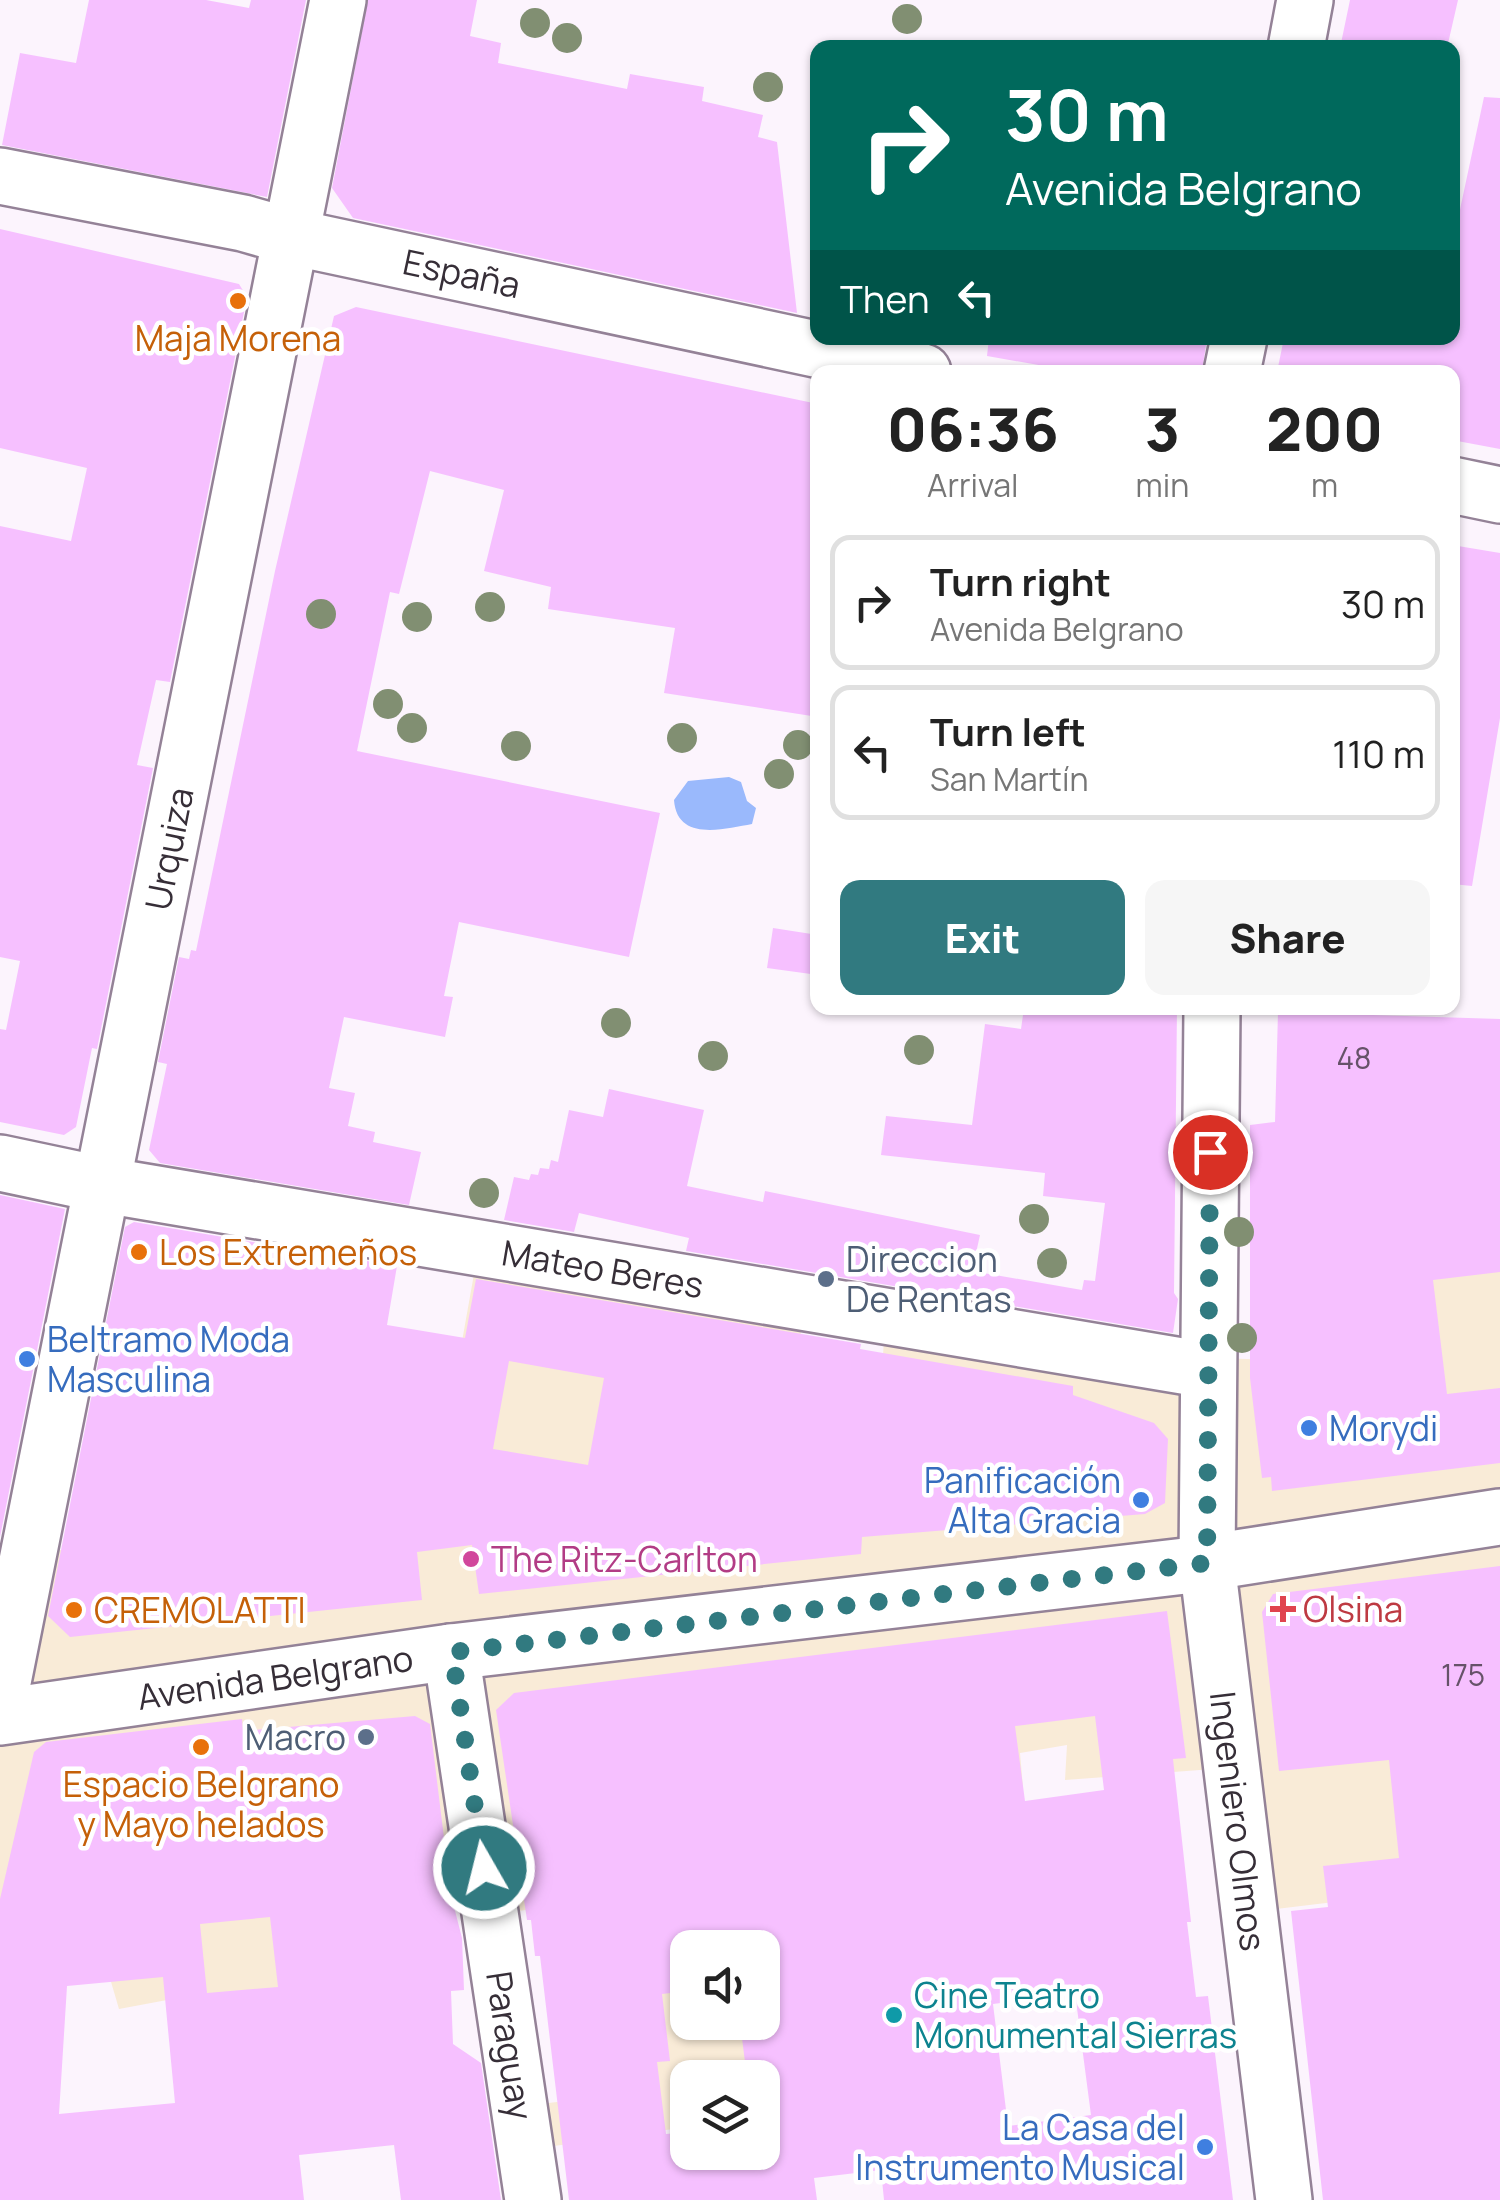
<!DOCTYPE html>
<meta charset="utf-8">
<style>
:root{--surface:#fff;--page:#f6f6f6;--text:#222;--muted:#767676;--line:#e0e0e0;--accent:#317a80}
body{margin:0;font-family:Manrope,sans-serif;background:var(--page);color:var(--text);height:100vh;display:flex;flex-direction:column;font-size:38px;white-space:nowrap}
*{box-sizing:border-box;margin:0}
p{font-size:32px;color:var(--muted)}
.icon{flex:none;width:55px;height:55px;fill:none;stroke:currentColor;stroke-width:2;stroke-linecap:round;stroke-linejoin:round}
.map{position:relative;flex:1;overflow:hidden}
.details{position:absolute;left:810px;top:365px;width:650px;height:650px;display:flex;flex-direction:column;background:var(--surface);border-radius:20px;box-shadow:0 2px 8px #0004}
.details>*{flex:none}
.top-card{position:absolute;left:810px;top:40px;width:650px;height:305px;border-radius:20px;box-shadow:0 2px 8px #0004;background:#00695c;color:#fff;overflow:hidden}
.tools{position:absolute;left:670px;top:1930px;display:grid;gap:20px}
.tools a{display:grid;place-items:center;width:110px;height:110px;border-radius:20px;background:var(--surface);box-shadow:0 2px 8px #0004;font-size:50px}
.pin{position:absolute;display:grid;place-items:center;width:85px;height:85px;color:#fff;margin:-42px;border:5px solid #fff;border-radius:50%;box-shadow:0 2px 10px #0007}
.me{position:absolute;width:110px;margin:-55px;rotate:352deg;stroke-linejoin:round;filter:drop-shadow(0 0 8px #0008)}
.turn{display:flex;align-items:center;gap:35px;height:210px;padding:0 30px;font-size:45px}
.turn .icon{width:130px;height:130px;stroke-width:2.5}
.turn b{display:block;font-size:70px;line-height:85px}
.then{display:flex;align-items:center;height:95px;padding:0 30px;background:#0003;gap:20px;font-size:38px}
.eta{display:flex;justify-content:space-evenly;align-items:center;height:170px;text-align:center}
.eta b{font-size:60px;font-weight:800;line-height:70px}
.primary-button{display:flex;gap:20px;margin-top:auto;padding:20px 30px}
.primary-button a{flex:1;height:115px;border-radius:20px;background:var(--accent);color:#fff;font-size:40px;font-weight:800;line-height:115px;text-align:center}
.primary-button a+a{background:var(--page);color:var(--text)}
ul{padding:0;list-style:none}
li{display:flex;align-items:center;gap:30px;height:135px;margin:0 20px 15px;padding:0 10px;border:5px solid var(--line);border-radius:20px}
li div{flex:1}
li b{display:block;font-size:38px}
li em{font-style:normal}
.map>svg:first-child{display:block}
.commercial{fill:#f9ebd7;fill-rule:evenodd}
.water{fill:#9ab9fc}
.building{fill:#f6c0ff;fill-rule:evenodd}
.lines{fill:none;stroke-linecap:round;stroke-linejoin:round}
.minor-casing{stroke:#948297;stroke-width:60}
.minor{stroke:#fff;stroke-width:55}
.tree{fill:#818f72}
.route{stroke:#317a80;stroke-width:18;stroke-dasharray:0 32.4}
.food-dot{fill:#e8710a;stroke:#fff;stroke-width:4}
.service-dot{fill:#5c6f8a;stroke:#fff;stroke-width:4}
.shop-dot{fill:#3f7fe0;stroke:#fff;stroke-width:4}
.hotel-dot{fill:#d1479c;stroke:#fff;stroke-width:4}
.health-dot{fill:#e0444e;stroke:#fff;stroke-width:4}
.culture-dot{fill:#0f9aa8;stroke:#fff;stroke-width:4}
.labels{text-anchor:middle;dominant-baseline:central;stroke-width:9;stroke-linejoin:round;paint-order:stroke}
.number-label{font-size:30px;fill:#665269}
.street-label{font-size:35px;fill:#362e37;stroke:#fff}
.food-label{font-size:35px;fill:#c56008;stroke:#fff}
.service-label{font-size:35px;fill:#4e5e75;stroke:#fff;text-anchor:start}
.shop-label{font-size:35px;fill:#366cbe;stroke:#fff;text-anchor:start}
.hotel-label{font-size:35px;fill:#b23c85;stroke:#fff;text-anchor:start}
.health-label{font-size:35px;fill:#be3a42;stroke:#fff;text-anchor:start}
.culture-label{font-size:35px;fill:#0d838f;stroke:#fff;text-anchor:start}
</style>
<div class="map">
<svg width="1500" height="2200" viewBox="0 0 1500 2200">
<rect width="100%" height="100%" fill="#fcf4fd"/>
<path class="commercial" d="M 477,1257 L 805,1309 L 784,1427 L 879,1420 L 885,1323 L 1214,1358 L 1351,1362 L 1359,1286 L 1500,1267 L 1500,1932 L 1450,1888 L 1242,1913 L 1227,1768 L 1065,1780 L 1067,1745 L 1020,1753 L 1023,1788 L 762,2078 L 688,2078 L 687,2127 L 526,2150 L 524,2106 L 606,2096 L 580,1903 L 495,1914 L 482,1857 L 384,1876 L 318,2034 L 199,1994 L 119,2009 L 109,1975 L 0,1958 L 0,1550 L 93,1550 L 439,1471 ZM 688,1948 L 762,1948 L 762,2022 L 688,2022 Z"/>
<path class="water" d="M 729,777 L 741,782 L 747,801 L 756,808 L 752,824 C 724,829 677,842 674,800 L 688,781 Z"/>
<path class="building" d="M 89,0 L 206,0 L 249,8 L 251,0 L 306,0 L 267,197 L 2,145 L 20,53 L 76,63 Z
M 368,0 L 477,0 L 470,36 L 501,43 L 498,63 L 627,89 L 630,74 L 704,87 L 702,101 L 763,115 L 758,137 L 777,142 L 797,313 L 353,218 L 332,188 Z
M 1350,0 L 1458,0 L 1447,48 L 1340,48 Z
M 1484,97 L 1500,98 L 1500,449 L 1452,440 L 1452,372 L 1277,372 L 1284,338 L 1452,338 L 1452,247 Z
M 0,229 L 239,284 L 247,297 L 170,682 L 156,680 L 137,765 L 153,768 L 97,1049 L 92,1048 L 76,1127 L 64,1135 L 0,1122 L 0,1029 L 6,1030 L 20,961 L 0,957 L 0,526 L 71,541 L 87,468 L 0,448 Z
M 356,307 L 818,404 L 818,717 L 664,693 L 675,628 L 548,609 L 551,587 L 484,571 L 504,490 L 430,471 L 399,594 L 390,592 L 357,751 L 660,813 L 629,957 L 459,922 L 444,996 L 453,997 L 445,1037 L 344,1017 L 329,1088 L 355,1093 L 348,1126 L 375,1132 L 373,1142 L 421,1152 L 409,1205 L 160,1163 L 149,1150 L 167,1064 L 158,1062 L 179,957 L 189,959 L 191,950 L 196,951 L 275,571 L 334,316 Z
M 989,338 L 1207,338 L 1202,372 L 1078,372 L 987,356 Z
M 1452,545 L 1500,553 L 1500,718 L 1472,886 L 1452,884 Z
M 773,928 L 818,935 L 818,975 L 767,968 Z
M 1024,1008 L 1177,1008 L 1174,1293 L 1178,1299 L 1173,1333 L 686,1251 L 689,1238 L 579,1213 L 574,1232 L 504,1220 L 514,1177 L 529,1180 L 531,1174 L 538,1175 L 540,1168 L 549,1169 L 551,1160 L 558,1162 L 569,1110 L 603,1117 L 609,1089 L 704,1110 L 687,1186 L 763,1202 L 765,1191 L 980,1235 L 972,1271 L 1082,1290 L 1084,1280 L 1095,1281 L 1105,1203 L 1043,1196 L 1045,1173 L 881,1155 L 886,1116 L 972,1125 L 985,1024 L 1021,1029 Z
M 1278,1012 L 1500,1019 L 1500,1272 L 1433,1280 L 1447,1394 L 1500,1388 L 1500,1463 L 1272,1491 L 1271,1477 L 1262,1478 L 1250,1378 L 1250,1125 L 1275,1122 Z
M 0,1195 L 65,1209 L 0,1537 Z
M 134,1222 L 397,1266 L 387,1325 L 465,1338 L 476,1279 L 861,1344 L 860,1349 L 1073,1386 L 1073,1395 L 1154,1423 L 1168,1439 L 1165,1503 L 1145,1514 L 862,1537 L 861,1554 L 479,1594 L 472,1545 L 417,1552 L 422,1600 L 70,1637 L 48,1616 L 125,1227 ZM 509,1361 L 604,1378 L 588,1465 L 493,1449 Z
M 1500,1566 L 1500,2200 L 1323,2200 L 1291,1911 L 1328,1907 L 1323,1866 L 1399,1858 L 1389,1760 L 1279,1771 L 1262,1612 L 1273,1594 Z
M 1167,1611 L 1186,1758 L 1173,1759 L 1191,1922 L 1187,1922 L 1196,1997 L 1208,1996 L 1233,2200 L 884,2200 L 881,2170 L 814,2178 L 817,2200 L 569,2200 L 540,1956 L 535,1956 L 531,1920 L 527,1920 L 496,1710 L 514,1693 ZM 1095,1716 L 1104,1790 L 1025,1801 L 1015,1726 ZM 688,1948 L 762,1948 L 762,2022 L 740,2022 L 747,2078 L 762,2078 L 762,2152 L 688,2152 L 688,2132 L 666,2134 L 657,2062 L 670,2061 L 662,1994 L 688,1991 ZM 1075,1993 L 1091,2115 L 1008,2126 L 993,2004 Z
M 415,1716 L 430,1724 L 451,1895 L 462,1938 L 464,1990 L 451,1991 L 453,2044 L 481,2063 L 501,2200 L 401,2200 L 394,2145 L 299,2155 L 304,2200 L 0,2200 L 0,1899 L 34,1752 L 46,1742 L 242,1719 L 243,1731 ZM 270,1917 L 278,1987 L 207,1993 L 200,1924 ZM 163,1977 L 175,2103 L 59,2114 L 67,1986 Z"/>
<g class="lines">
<defs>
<g id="minor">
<path d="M 1296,48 L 1305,0"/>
<path id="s1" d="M 0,176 L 243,223 L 292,237 L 923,372"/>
<path d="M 1232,372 L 1239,338"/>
<path d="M 1452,485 L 1500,495"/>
<path id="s2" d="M 1212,1008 L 1207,1563 L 1284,2200"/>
<path id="s3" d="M 0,1163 L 104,1185 L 1206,1370"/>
<path id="s4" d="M 451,1652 L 533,2200"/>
<path id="s5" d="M 0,1697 L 338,0"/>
<path id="s6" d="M 0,1717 L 451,1652 L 1185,1566 L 1500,1517"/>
</g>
</defs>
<use href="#minor" class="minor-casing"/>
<use href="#minor" class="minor"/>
</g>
<g class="tree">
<circle cx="907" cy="19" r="15"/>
<circle cx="535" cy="23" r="15"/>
<circle cx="567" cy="38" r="15"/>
<circle cx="768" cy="87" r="15"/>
<circle cx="490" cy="607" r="15"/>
<circle cx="321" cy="614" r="15"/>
<circle cx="417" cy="617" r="15"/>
<circle cx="388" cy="704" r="15"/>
<circle cx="412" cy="728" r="15"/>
<circle cx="682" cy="738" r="15"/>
<circle cx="798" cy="745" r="15"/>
<circle cx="516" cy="746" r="15"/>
<circle cx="779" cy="774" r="15"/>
<circle cx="616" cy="1023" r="15"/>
<circle cx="919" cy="1050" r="15"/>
<circle cx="713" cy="1056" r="15"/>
<circle cx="484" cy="1193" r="15"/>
<circle cx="1034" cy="1219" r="15"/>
<circle cx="1239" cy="1232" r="15"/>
<circle cx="1052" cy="1263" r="15"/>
<circle cx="1242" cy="1338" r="15"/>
</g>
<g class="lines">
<path class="route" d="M 484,1868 L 452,1652 L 1207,1563 L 1210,1152"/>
</g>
<g class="food-dot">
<circle cx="238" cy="301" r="10"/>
<circle cx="139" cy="1252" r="10"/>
<circle cx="74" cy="1610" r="10"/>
<circle cx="201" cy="1747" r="10"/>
</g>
<g class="service-dot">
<circle cx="826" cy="1279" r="10"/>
<circle cx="366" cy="1737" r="10"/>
</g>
<g class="shop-dot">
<circle cx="27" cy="1359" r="10"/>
<circle cx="1309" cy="1428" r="10"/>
<circle cx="1141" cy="1500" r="10"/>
<circle cx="1205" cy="2147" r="10"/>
</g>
<circle class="hotel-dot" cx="471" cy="1559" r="10"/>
<path class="health-dot" d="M1278 1594h10v10h10v10h-10v10h-10v-10h-10v-10h10z"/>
<circle class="culture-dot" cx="894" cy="2015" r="10"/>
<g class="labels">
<g class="number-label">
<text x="1354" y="1057">48</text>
<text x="1463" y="1674">175</text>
</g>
<g class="street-label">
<text stroke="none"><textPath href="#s1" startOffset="472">España</textPath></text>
<text stroke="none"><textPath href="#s5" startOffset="865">Urquiza</textPath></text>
<text stroke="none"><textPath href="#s3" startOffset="612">Mateo Beres</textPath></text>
<text stroke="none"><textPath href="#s6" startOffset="278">Avenida Belgrano</textPath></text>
<text stroke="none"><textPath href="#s2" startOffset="815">Ingeniero Olmos</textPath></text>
<text stroke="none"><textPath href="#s4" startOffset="398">Paraguay</textPath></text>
</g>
<g class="food-label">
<text x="238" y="338">Maja Morena</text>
<text x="159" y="1252" text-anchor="start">Los Extremeños</text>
<text x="94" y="1610" text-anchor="start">CREMOLATTI</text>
<text x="201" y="1784">Espacio Belgrano<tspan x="201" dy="40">y Mayo helados</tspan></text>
</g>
<g class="service-label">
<text x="846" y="1259">Direccion<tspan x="846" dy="40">De Rentas</tspan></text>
<text x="346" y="1737" text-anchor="end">Macro</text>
</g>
<g class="shop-label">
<text x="47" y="1339">Beltramo Moda<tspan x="47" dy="40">Masculina</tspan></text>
<text x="1329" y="1428">Morydi</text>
<text x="1121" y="1480" text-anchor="end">Panificación<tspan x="1121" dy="40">Alta Gracia</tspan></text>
<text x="1185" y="2127" text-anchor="end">La Casa del<tspan x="1185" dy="40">Instrumento Musical</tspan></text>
</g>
<g class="hotel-label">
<text x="491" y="1559">The Ritz-Carlton</text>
</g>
<g class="health-label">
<text x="1303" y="1609">Olsina</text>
</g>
<g class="culture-label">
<text x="914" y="1995">Cine Teatro<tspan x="914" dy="40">Monumental Sierras</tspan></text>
</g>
</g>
</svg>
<div class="tools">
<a><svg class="icon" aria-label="sound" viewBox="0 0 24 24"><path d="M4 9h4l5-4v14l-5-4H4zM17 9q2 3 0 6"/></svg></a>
<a><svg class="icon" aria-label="layers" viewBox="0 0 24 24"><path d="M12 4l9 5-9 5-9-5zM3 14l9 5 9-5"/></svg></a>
</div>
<div class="pin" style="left:1210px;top:1152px;background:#d93025"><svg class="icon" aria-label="arrive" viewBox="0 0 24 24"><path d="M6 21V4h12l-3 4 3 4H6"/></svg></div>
<svg class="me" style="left:484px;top:1868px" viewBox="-20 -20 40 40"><circle r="17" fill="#317a80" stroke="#fff" stroke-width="3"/><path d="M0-11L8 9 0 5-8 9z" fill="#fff"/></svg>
<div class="top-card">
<div class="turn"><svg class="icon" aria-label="right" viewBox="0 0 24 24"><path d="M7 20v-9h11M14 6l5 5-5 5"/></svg><div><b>30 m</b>Avenida Belgrano</div></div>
<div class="then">Then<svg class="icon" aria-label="left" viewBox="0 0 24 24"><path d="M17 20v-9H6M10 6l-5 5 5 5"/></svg></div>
</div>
<section class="details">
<div class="eta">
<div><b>06:36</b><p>Arrival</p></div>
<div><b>3</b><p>min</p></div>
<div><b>200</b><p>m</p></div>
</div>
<ul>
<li><svg class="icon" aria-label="right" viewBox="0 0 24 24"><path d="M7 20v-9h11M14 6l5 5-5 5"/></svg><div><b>Turn right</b><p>Avenida Belgrano</p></div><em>30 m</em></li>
<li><svg class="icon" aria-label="left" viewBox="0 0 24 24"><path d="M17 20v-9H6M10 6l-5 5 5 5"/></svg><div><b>Turn left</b><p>San Martín</p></div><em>110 m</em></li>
</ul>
<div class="primary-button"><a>Exit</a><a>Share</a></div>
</section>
</div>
